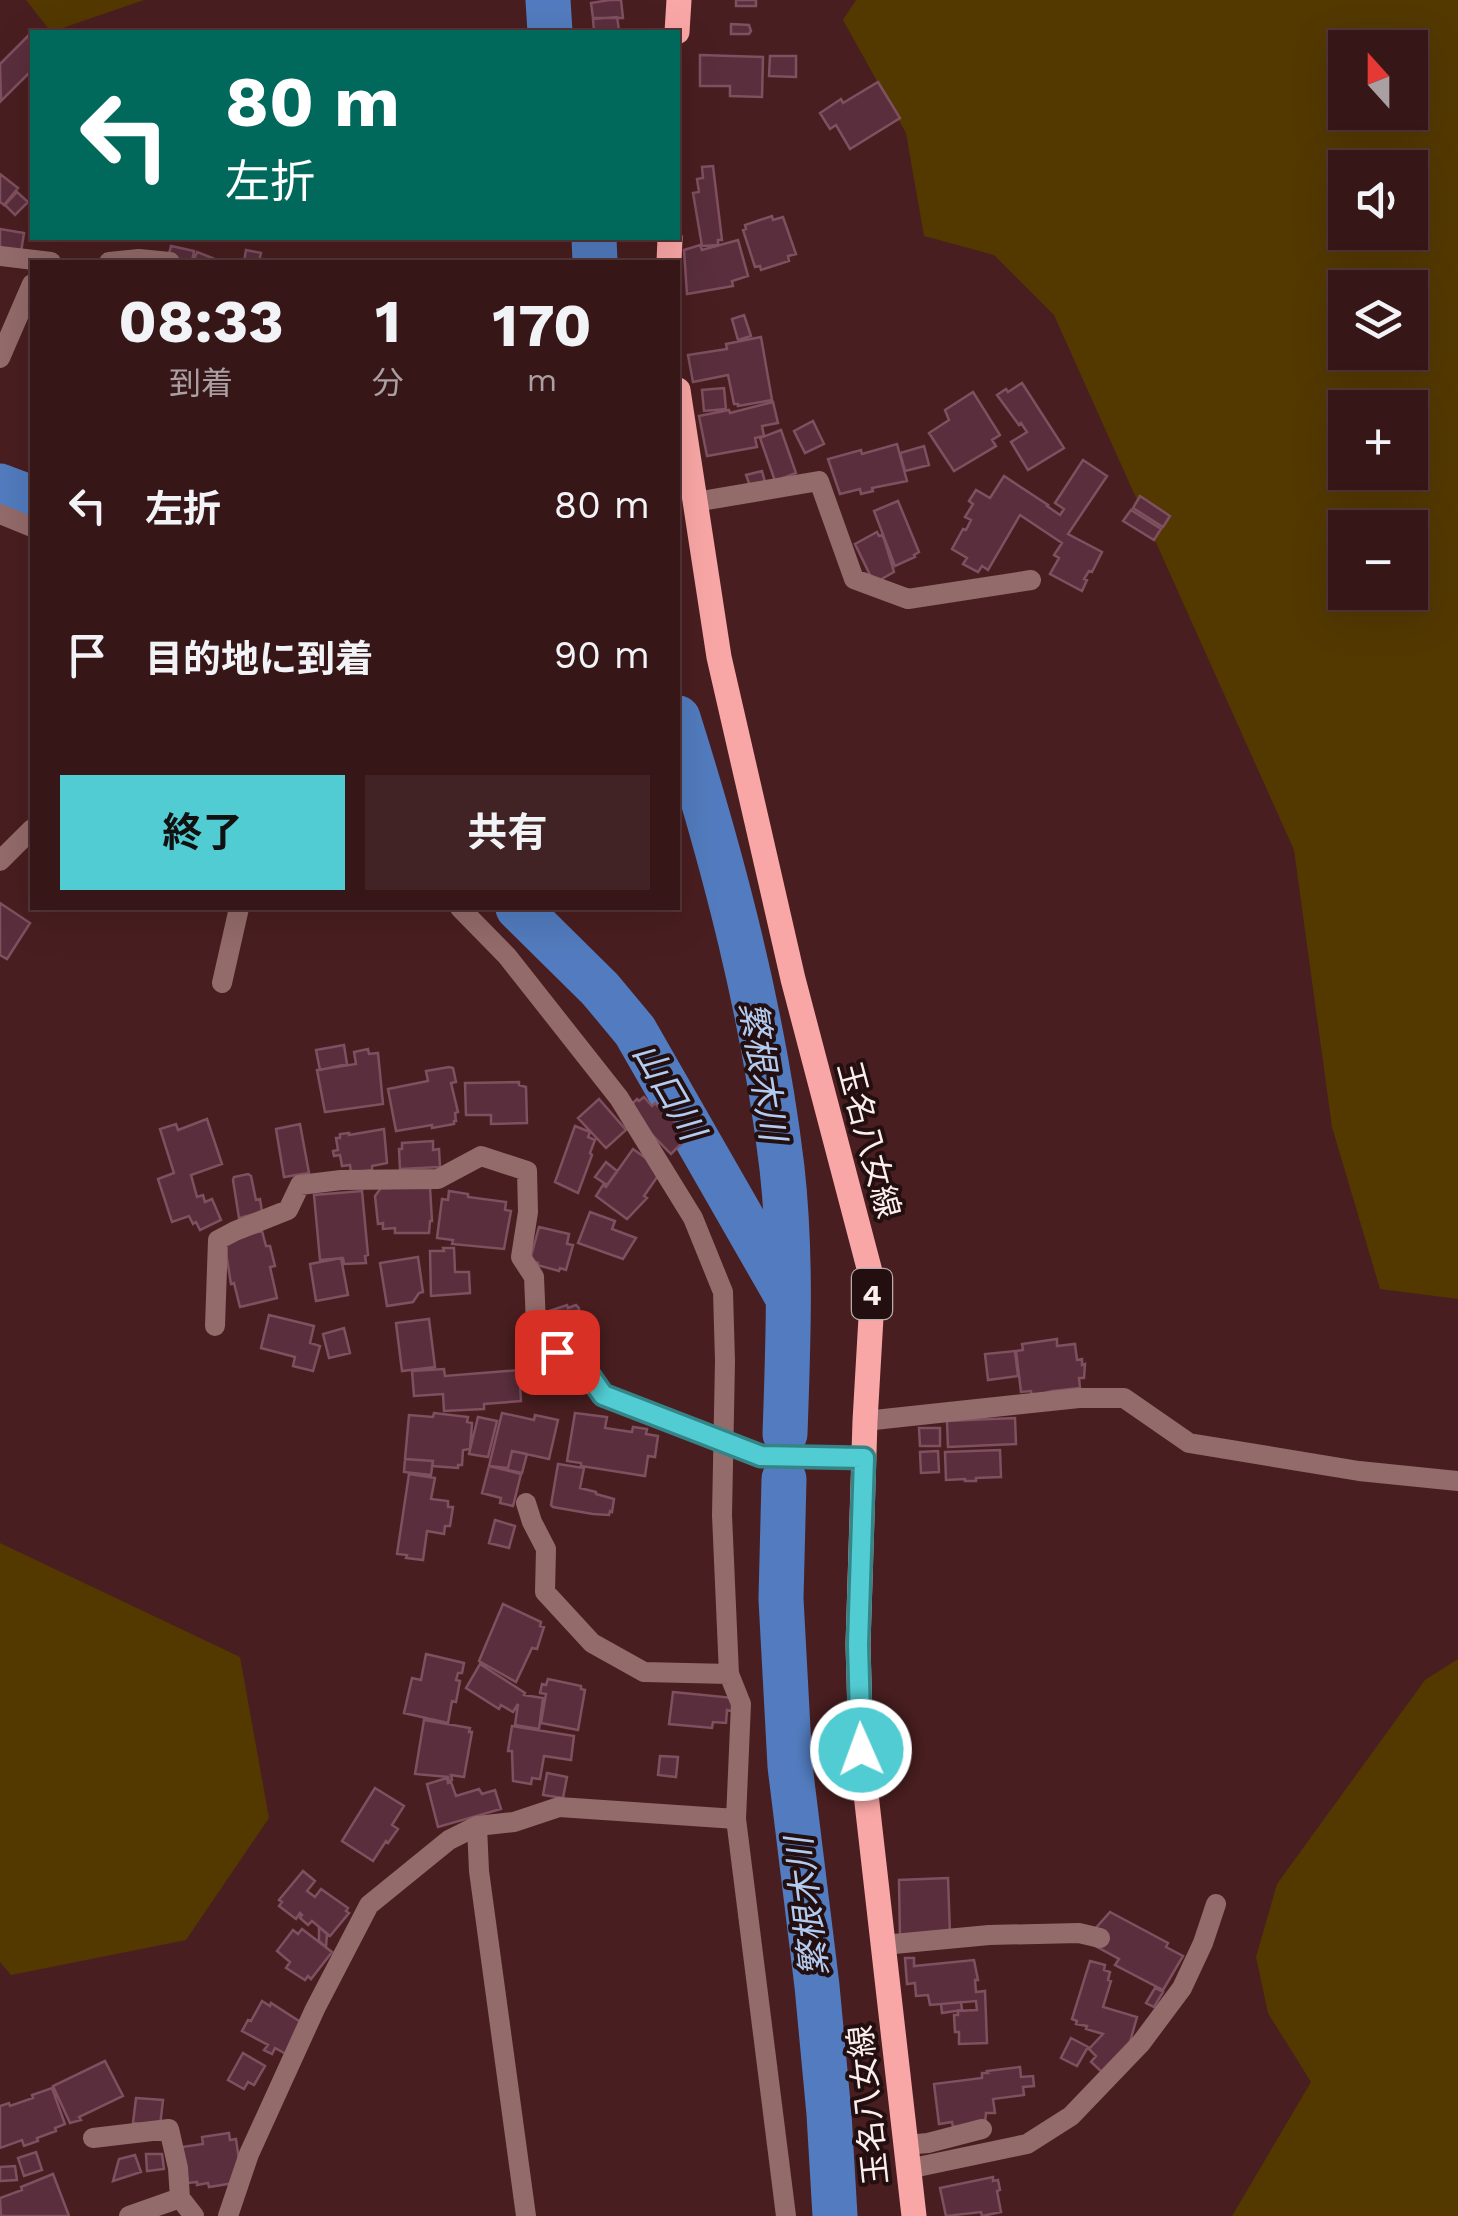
<!DOCTYPE html>
<html lang="ja">
<meta charset="utf-8">
<style>
:root{--surface:#371618;--page:#422325;--text:#f1f3f6;--muted:#aa9fa2;--line:#513537;--accent:#51ccd2}
body{margin:0;font-family:"Work Sans","Noto Sans JP",sans-serif;background:var(--page);color:var(--text);height:100vh;display:flex;flex-direction:column;font-size:38px;white-space:nowrap}
*{box-sizing:border-box;margin:0}
p{font-size:32px;color:var(--muted)}
.icon{flex:none;width:55px;height:55px;fill:none;stroke:currentColor;stroke-width:2;stroke-linecap:round;stroke-linejoin:round}
.map{position:relative;flex:1;overflow:hidden}
.panel{position:absolute;left:30px;top:260px;width:650px;height:650px;display:flex;flex-direction:column;background:var(--surface);border-radius:0px;box-shadow:0 10px 40px #0002,0 0 0 2px var(--line)}
.panel>*{flex:none}
.guide{position:absolute;left:30px;top:30px;width:650px;height:210px;border-radius:0px;box-shadow:0 10px 40px #0002,0 0 0 2px var(--line);background:#00695c;color:#fff;overflow:hidden}
.needle{width:65px;rotate:339deg}
.fabs{position:absolute;left:1328px;top:30px;display:grid;gap:20px}
.fabs a{display:grid;place-items:center;width:100px;height:100px;border-radius:0px;background:var(--surface);box-shadow:0 10px 40px #0002,0 0 0 2px var(--line);font-size:50px}
.pin{position:absolute;display:grid;place-items:center;width:85px;height:85px;color:#fff;margin:-42px;border-radius:20px;box-shadow:0 5px 15px #0006}
.me{position:absolute;width:110px;margin:-55px;rotate:358deg;stroke-linejoin:round;filter:drop-shadow(0 0 8px #0008)}
.turn{display:flex;align-items:center;gap:35px;height:210px;padding:0 30px;font-size:45px}
.turn .icon{width:130px;height:130px;stroke-width:2.5}
.turn b{display:block;font-size:70px;line-height:85px}
.eta{display:flex;justify-content:space-evenly;align-items:center;height:170px;text-align:center}
.eta b{font-size:60px;font-weight:700;line-height:70px}
.primary-button{display:flex;gap:20px;margin-top:auto;padding:20px 30px}
.primary-button a{flex:1;height:115px;border-radius:0px;background:var(--accent);color:#111;font-size:40px;font-weight:700;line-height:115px;text-align:center}
.primary-button a+a{background:var(--page);color:var(--text)}
ul{padding:0;list-style:none}
li{display:flex;align-items:center;gap:30px;height:150px;padding:0 30px}
li div{flex:1}
li b{display:block;font-size:38px}
li em{font-style:normal}
.map>svg:first-child{display:block}
.green{fill:#533800;fill-rule:evenodd}
.lines{fill:none;stroke-linecap:round;stroke-linejoin:round}
.river{stroke:#527cbf;stroke-width:45}
.building{fill:#5a2e3d;stroke:#7f505f;stroke-width:2.5}
.street{stroke:#936b6a;stroke-width:20}
.primary{stroke:#f9a7a6;stroke-width:25}
.route-casing{stroke:#358588;stroke-width:25}
.route{stroke:#51ccd2;stroke-width:18}
.labels{text-anchor:middle;dominant-baseline:central;stroke-width:8;stroke-linejoin:round;paint-order:stroke}
.shield{fill:#230f10;stroke:#baacab;stroke-width:2.5}
.shield-label{font-size:30px;font-weight:bold;fill:#fbefee}
.street-label{font-size:32px;fill:#fbefee;stroke:#230f10}
.water-label{font-size:35px;font-style:italic;fill:#b4cbf0;stroke:#230f10}
</style>
<div class="map">
<svg width="1458" height="2216" viewBox="0 0 1458 2216">
<rect width="100%" height="100%" fill="#491e20"/>
<path class="green" d="M 26,0 L 144,0 L 51,32 Z
M 856,0 L 1458,0 L 1458,1299 L 1380,1289 L 1332,1127 L 1294,850 L 1054,315 L 994,255 L 924,236 L 906,133 L 843,20 ZM 1345,48 L 1410,48 L 1410,112 L 1345,112 ZM 1345,168 L 1410,168 L 1410,232 L 1345,232 ZM 1345,288 L 1410,288 L 1410,352 L 1345,352 ZM 1345,408 L 1410,408 L 1410,472 L 1345,472 ZM 1345,528 L 1410,528 L 1410,592 L 1345,592 Z
M 0,1543 L 240,1657 L 269,1818 L 186,1940 L 11,1975 L 0,1962 Z
M 1458,1659 L 1458,2216 L 1232,2216 L 1311,2082 L 1268,2013 L 1256,1957 L 1277,1884 L 1425,1680 Z"/>
<g class="lines">
<path class="river" d="M 548,0 L 550,32
M 594,238 L 595,262
M 0,486 L 32,498
M 678,718 C 724,864 764,1016 782,1168 C 792,1257 788,1346 785,1434
M 518,908 L 600,989 L 635,1031 L 785,1293
M 784,1479 L 781,1599 L 790,1766 L 817,1986 L 829,2114 L 835,2216"/>
</g>
<path class="building" d="M 610,0 L 621,0 L 623,18 L 593,18 L 591,3 Z
M 736,0 L 756,0 L 756,6 L 736,6 Z
M 617,17 L 619,30 L 654,30 L 654,32 L 594,31 L 593,19 Z
M 731,24 L 749,25 L 751,31 L 749,34 L 731,34 Z
M 29,35 L 32,39 L 32,75 L 30,72 L 1,101 L 0,64 Z
M 700,55 L 763,57 L 762,97 L 730,96 L 730,86 L 700,86 Z
M 770,56 L 796,56 L 796,77 L 769,76 Z
M 878,82 L 900,118 L 850,149 L 836,125 L 830,129 L 820,113 L 841,99 L 843,103 Z
M 713,166 L 722,240 L 718,240 L 718,245 L 702,246 L 693,193 L 699,192 L 697,179 L 703,178 L 702,167 Z
M 0,174 L 18,188 L 4,205 L 0,202 Z
M 17,192 L 28,202 L 15,215 L 5,205 Z
M 772,216 L 773,220 L 783,217 L 796,254 L 788,256 L 789,261 L 761,270 L 760,266 L 755,267 L 743,230 L 746,229 L 745,225 Z
M 0,229 L 24,233 L 21,252 L 0,249 Z
M 738,240 L 748,276 L 732,281 L 733,286 L 687,294 L 684,250 L 700,245 L 702,250 Z
M 171,246 L 194,251 L 192,262 L 168,258 Z
M 246,250 L 261,253 L 259,262 L 244,262 Z
M 197,252 L 215,259 L 213,262 L 193,262 Z
M 744,315 L 751,336 L 738,340 L 732,319 Z
M 761,337 L 772,400 L 738,406 L 738,404 L 734,404 L 728,375 L 693,382 L 688,355 L 727,349 L 726,344 Z
M 1022,383 L 1064,448 L 1028,470 L 1011,442 L 1027,432 L 1021,423 L 1019,425 L 997,395 L 1006,389 L 1008,392 Z
M 724,388 L 726,409 L 704,411 L 702,390 Z
M 973,392 L 1000,435 L 992,440 L 996,446 L 954,471 L 929,433 L 949,420 L 945,410 Z
M 773,402 L 778,423 L 762,426 L 764,436 L 755,438 L 757,447 L 707,456 L 699,416 L 729,410 L 730,413 Z
M 813,421 L 824,444 L 805,453 L 794,431 Z
M 781,430 L 796,473 L 775,481 L 760,438 Z
M 897,444 L 907,481 L 872,488 L 873,491 L 861,494 L 860,489 L 840,494 L 828,459 L 861,450 L 862,454 Z
M 924,446 L 929,465 L 905,471 L 900,453 Z
M 1083,460 L 1107,476 L 1068,534 L 1102,552 L 1092,572 L 1089,571 L 1084,579 L 1087,580 L 1082,591 L 1050,574 L 1059,558 L 1054,555 L 1062,543 L 1020,515 L 988,570 L 982,566 L 978,572 L 963,564 L 967,558 L 952,549 L 963,529 L 966,530 L 971,520 L 965,517 L 973,504 L 969,501 L 976,490 L 990,498 L 1004,476 L 1048,505 L 1047,506 L 1060,515 L 1064,509 L 1055,503 Z
M 762,471 L 765,482 L 750,486 L 746,475 Z
M 1140,496 L 1170,516 L 1163,527 L 1133,508 Z
M 898,501 L 919,552 L 914,555 L 915,557 L 895,566 L 874,511 Z
M 1131,510 L 1161,529 L 1154,540 L 1123,521 Z
M 877,532 L 879,536 L 882,535 L 884,539 L 894,572 L 878,581 L 873,581 L 855,544 Z
M 0,903 L 30,923 L 7,959 L 0,955 Z
M 344,1045 L 347,1064 L 320,1070 L 316,1050 Z
M 368,1049 L 369,1054 L 378,1053 L 383,1104 L 325,1112 L 317,1070 L 356,1064 L 354,1052 Z
M 449,1067 L 453,1068 L 456,1082 L 451,1083 L 458,1112 L 455,1113 L 456,1121 L 454,1121 L 454,1124 L 432,1128 L 432,1125 L 396,1131 L 388,1089 L 428,1081 L 426,1071 Z
M 519,1082 L 519,1085 L 526,1087 L 527,1123 L 491,1124 L 491,1115 L 466,1115 L 465,1083 Z
M 644,1097 L 652,1106 L 655,1103 L 663,1112 L 664,1110 L 688,1137 L 671,1154 L 627,1109 L 637,1099 L 639,1101 Z
M 599,1099 L 626,1130 L 606,1148 L 578,1118 Z
M 207,1119 L 222,1164 L 191,1175 L 197,1197 L 203,1195 L 205,1202 L 212,1199 L 221,1220 L 200,1230 L 196,1222 L 193,1224 L 189,1216 L 172,1222 L 158,1179 L 174,1173 L 160,1129 L 176,1124 L 178,1130 Z
M 300,1124 L 309,1173 L 284,1177 L 276,1129 Z
M 575,1126 L 590,1132 L 588,1137 L 595,1140 L 590,1153 L 592,1155 L 578,1193 L 555,1182 Z
M 384,1129 L 387,1163 L 372,1166 L 372,1170 L 351,1173 L 350,1165 L 342,1166 L 340,1155 L 334,1156 L 333,1151 L 338,1150 L 336,1138 L 340,1138 L 340,1134 L 349,1133 L 349,1135 Z
M 433,1141 L 433,1150 L 439,1149 L 440,1167 L 400,1169 L 399,1149 L 402,1149 L 402,1143 Z
M 633,1149 L 662,1170 L 644,1196 L 647,1198 L 627,1219 L 596,1196 L 603,1185 L 606,1187 Z
M 606,1162 L 617,1171 L 607,1185 L 595,1177 Z
M 248,1174 L 251,1176 L 256,1200 L 260,1199 L 262,1212 L 239,1218 L 233,1180 L 234,1177 Z
M 430,1187 L 432,1221 L 430,1221 L 429,1233 L 395,1233 L 395,1228 L 383,1229 L 383,1223 L 378,1224 L 375,1196 L 381,1188 Z
M 362,1191 L 368,1255 L 365,1256 L 366,1263 L 344,1264 L 343,1258 L 320,1260 L 314,1195 Z
M 449,1191 L 468,1194 L 468,1197 L 506,1202 L 505,1210 L 511,1211 L 504,1249 L 452,1244 L 453,1240 L 437,1238 L 442,1199 L 448,1200 Z
M 590,1212 L 615,1221 L 612,1229 L 636,1238 L 623,1259 L 578,1243 Z
M 539,1227 L 569,1234 L 567,1244 L 573,1245 L 566,1270 L 560,1268 L 559,1271 L 537,1265 L 538,1263 L 530,1260 Z
M 262,1231 L 266,1246 L 270,1246 L 275,1266 L 270,1267 L 277,1298 L 240,1307 L 234,1283 L 231,1284 L 224,1240 Z
M 443,1248 L 454,1248 L 455,1272 L 469,1272 L 470,1293 L 431,1296 L 430,1251 L 444,1251 Z
M 418,1257 L 423,1292 L 419,1293 L 413,1302 L 387,1306 L 380,1263 Z
M 341,1258 L 348,1295 L 316,1301 L 310,1264 Z
M 567,1305 L 568,1308 L 576,1305 L 579,1308 L 568,1348 L 563,1350 L 549,1311 Z
M 269,1315 L 314,1326 L 310,1343 L 320,1346 L 313,1371 L 293,1366 L 295,1357 L 261,1348 Z
M 429,1319 L 435,1367 L 402,1371 L 396,1323 Z
M 344,1328 L 350,1353 L 329,1358 L 323,1334 Z
M 1057,1339 L 1057,1346 L 1075,1344 L 1077,1360 L 1082,1359 L 1082,1365 L 1085,1364 L 1084,1378 L 1079,1378 L 1080,1388 L 1052,1391 L 1032,1397 L 1031,1391 L 1021,1392 L 1016,1351 L 1023,1350 L 1022,1344 Z
M 1015,1351 L 1018,1376 L 988,1380 L 985,1354 Z
M 444,1369 L 445,1376 L 519,1370 L 521,1401 L 484,1404 L 484,1409 L 444,1411 L 443,1394 L 414,1396 L 412,1371 Z
M 434,1413 L 468,1417 L 467,1422 L 472,1423 L 470,1449 L 463,1450 L 462,1465 L 458,1465 L 458,1468 L 432,1466 L 433,1461 L 405,1459 L 409,1415 L 433,1417 Z
M 502,1413 L 534,1420 L 535,1415 L 558,1420 L 549,1459 L 512,1451 L 508,1468 L 489,1466 Z
M 575,1413 L 607,1417 L 605,1428 L 632,1432 L 633,1427 L 647,1429 L 646,1434 L 658,1436 L 655,1457 L 648,1456 L 645,1476 L 581,1466 L 581,1463 L 567,1461 Z
M 478,1417 L 497,1421 L 488,1457 L 469,1454 Z
M 1015,1418 L 1016,1444 L 948,1447 L 947,1421 Z
M 919,1428 L 940,1428 L 940,1446 L 920,1446 Z
M 1000,1450 L 1001,1477 L 976,1478 L 976,1481 L 965,1481 L 965,1479 L 946,1480 L 945,1452 Z
M 512,1451 L 527,1454 L 522,1473 L 503,1469 L 508,1468 Z
M 938,1451 L 939,1472 L 921,1473 L 920,1452 Z
M 405,1459 L 433,1461 L 431,1475 L 404,1472 Z
M 558,1464 L 584,1468 L 580,1488 L 596,1492 L 596,1494 L 614,1499 L 612,1512 L 610,1511 L 609,1515 L 593,1514 L 553,1507 L 551,1505 Z
M 489,1466 L 521,1474 L 513,1506 L 500,1503 L 501,1498 L 482,1493 Z
M 409,1474 L 435,1478 L 431,1499 L 448,1501 L 448,1507 L 453,1507 L 450,1526 L 445,1526 L 444,1534 L 427,1531 L 423,1560 L 406,1558 L 407,1555 L 397,1554 Z
M 495,1520 L 515,1526 L 509,1548 L 489,1543 Z
M 503,1604 L 541,1622 L 540,1626 L 544,1627 L 537,1649 L 532,1648 L 516,1682 L 479,1661 Z
M 426,1654 L 464,1663 L 462,1673 L 458,1673 L 456,1680 L 460,1681 L 456,1702 L 452,1701 L 448,1723 L 404,1713 L 412,1678 L 421,1680 Z
M 480,1664 L 525,1693 L 524,1695 L 543,1698 L 539,1729 L 515,1725 L 518,1704 L 513,1712 L 501,1705 L 499,1709 L 466,1688 Z
M 548,1679 L 581,1686 L 581,1689 L 585,1690 L 578,1730 L 541,1723 L 546,1694 L 540,1693 L 542,1684 L 546,1685 Z
M 673,1692 L 734,1698 L 732,1711 L 727,1710 L 726,1723 L 713,1722 L 712,1728 L 669,1724 Z
M 424,1720 L 470,1728 L 469,1732 L 472,1732 L 464,1777 L 451,1775 L 452,1780 L 449,1782 L 448,1777 L 415,1774 Z
M 512,1726 L 574,1736 L 571,1760 L 544,1756 L 540,1779 L 532,1778 L 531,1784 L 513,1781 L 512,1751 L 508,1751 Z
M 660,1756 L 678,1757 L 676,1777 L 658,1775 Z
M 547,1773 L 567,1777 L 563,1798 L 543,1795 Z
M 447,1778 L 448,1783 L 451,1782 L 456,1796 L 479,1789 L 482,1794 L 495,1790 L 501,1809 L 438,1827 L 427,1784 Z
M 375,1788 L 404,1806 L 392,1825 L 398,1829 L 388,1843 L 386,1841 L 373,1861 L 342,1841 Z
M 303,1871 L 315,1881 L 307,1891 L 315,1897 L 321,1889 L 348,1908 L 346,1911 L 349,1913 L 330,1936 L 312,1921 L 308,1925 L 300,1918 L 302,1915 L 300,1913 L 296,1919 L 279,1906 L 282,1902 L 279,1900 Z
M 948,1878 L 950,1934 L 900,1940 L 899,1880 Z
M 1110,1912 L 1168,1943 L 1166,1947 L 1183,1956 L 1163,1990 L 1115,1965 L 1119,1959 L 1090,1943 L 1093,1931 Z
M 319,1927 L 327,1934 L 326,1947 L 319,1941 Z
M 302,1929 L 332,1952 L 311,1979 L 308,1976 L 305,1980 L 286,1968 L 290,1962 L 277,1951 L 293,1930 L 298,1934 Z
M 905,1958 L 914,1958 L 914,1966 L 974,1960 L 978,1980 L 975,1980 L 976,1992 L 985,1991 L 987,2043 L 959,2044 L 959,2032 L 955,2032 L 954,2015 L 958,2015 L 958,2011 L 977,2010 L 976,2001 L 930,2005 L 928,1995 L 916,1996 L 915,1983 L 907,1984 Z
M 1090,1961 L 1105,1965 L 1104,1970 L 1110,1972 L 1108,1980 L 1111,1981 L 1103,2007 L 1137,2017 L 1130,2042 L 1104,2074 L 1091,2062 L 1096,2056 L 1089,2049 L 1103,2034 L 1086,2029 L 1087,2026 L 1076,2024 L 1077,2021 L 1072,2019 Z
M 1155,1988 L 1163,1992 L 1154,2007 L 1146,2003 Z
M 262,2001 L 270,2006 L 271,2003 L 302,2023 L 286,2054 L 275,2048 L 272,2054 L 264,2050 L 268,2045 L 242,2031 L 248,2020 L 251,2021 Z
M 961,2002 L 962,2010 L 942,2013 L 941,2004 Z
M 1071,2038 L 1088,2047 L 1077,2066 L 1061,2058 Z
M 243,2053 L 265,2066 L 254,2085 L 248,2082 L 244,2089 L 228,2080 Z
M 105,2061 L 123,2096 L 79,2117 L 81,2120 L 70,2123 L 53,2086 Z
M 1020,2067 L 1021,2077 L 1033,2076 L 1034,2086 L 1023,2087 L 1024,2095 L 993,2099 L 995,2113 L 986,2113 L 985,2123 L 953,2127 L 952,2122 L 939,2124 L 934,2084 L 982,2078 L 982,2073 L 988,2073 L 987,2071 Z
M 52,2088 L 65,2124 L 55,2128 L 56,2131 L 37,2138 L 38,2141 L 24,2146 L 22,2140 L 0,2148 L 0,2106 L 9,2103 L 10,2106 L 33,2098 L 32,2095 Z
M 136,2098 L 163,2100 L 160,2126 L 133,2123 Z
M 229,2133 L 230,2140 L 236,2139 L 241,2175 L 234,2183 L 209,2187 L 208,2183 L 197,2185 L 197,2182 L 188,2183 L 182,2147 L 203,2144 L 202,2137 Z
M 36,2152 L 42,2170 L 24,2176 L 18,2158 Z
M 146,2154 L 162,2154 L 164,2169 L 147,2171 Z
M 135,2155 L 141,2172 L 113,2181 L 119,2159 Z
M 15,2166 L 17,2180 L 0,2181 L 0,2167 Z
M 53,2174 L 69,2216 L 1,2216 L 0,2198 L 22,2190 L 21,2187 Z
M 993,2177 L 993,2181 L 998,2180 L 1000,2190 L 997,2191 L 1001,2212 L 982,2216 L 981,2212 L 946,2216 L 940,2188 Z"/>
<g class="lines">
<path class="street" d="M 0,256 L 51,262
M 109,262 L 139,259 L 170,262
M 0,358 L 32,284
M 695,502 L 819,481 L 854,579 L 908,599 L 1031,580
M 0,514 L 32,527
M 0,861 L 32,829
M 460,908 L 507,956 L 619,1098 L 693,1218 L 723,1292 L 725,1361 L 722,1515 L 729,1674 L 741,1704 L 736,1819 L 786,2216
M 222,983 L 239,908
M 215,1326 L 218,1240 L 235,1231 L 288,1210 L 300,1185 L 341,1180 L 438,1179 L 481,1156 L 527,1171 L 528,1212 L 521,1257 L 534,1277 L 537,1348 L 577,1358 L 603,1395 L 761,1456 L 864,1458
M 865,1421 L 1079,1398 L 1124,1398 L 1189,1443 L 1359,1471 L 1458,1481
M 526,1503 L 532,1522 L 546,1549 L 545,1592 L 592,1643 L 644,1672 L 729,1674
M 477,1826 L 479,1871 L 526,2216
M 883,1945 L 989,1935 L 1079,1933 L 1100,1938
M 93,2138 L 169,2129 L 178,2168 L 180,2198
M 906,2145 L 928,2143 L 982,2129
M 908,2169 L 1027,2144 L 1071,2116 L 1141,2043 L 1182,1988 L 1203,1943 L 1216,1904
M 129,2216 L 180,2198 L 194,2216
M 228,2216 L 249,2154 L 315,2009 L 369,1905 L 449,1840 L 477,1826 L 514,1822 L 559,1807 L 736,1819"/>
<path class="primary" d="M 677,32 L 679,0
M 669,262 L 670,238
M 678,390 L 719,657 L 793,979 L 873,1283 L 865,1421 L 858,1645 L 861,1750 L 914,2216"/>
</g>
<g class="lines">
<defs>
<path id="route" d="M 557,1352 L 577,1358 L 603,1395 L 761,1456 L 864,1458 L 858,1645 L 861,1750"/>
</defs>
<use href="#route" class="route-casing"/>
<use href="#route" class="route"/>
</g>
<g class="labels">
<rect class="shield" x="852" y="1269" width="40" height="50" rx="8"/>
<g class="shield-label">
<text x="872" y="1294">4</text>
</g>
<g class="street-label">
<text transform="translate(869 1140) rotate(75)">玉名八女線</text>
<text transform="translate(868 2105) rotate(-96)">玉名八女線</text>
</g>
<g class="water-label">
<text transform="translate(763 1071) rotate(81)">繁根木川</text>
<text transform="translate(669 1091) rotate(60)">山口川</text>
<text transform="translate(807 1907) rotate(-97)">繁根木川</text>
</g>
</g>
</svg>
<div class="fabs">
<a><svg class="needle" viewBox="-14 -14 28 28"><path d="M0-13l5 13h-10z" fill="#e53935"/><path d="M0 13l5-13h-10z" fill="#aa9fa2"/></svg></a>
<a><svg class="icon" aria-label="sound" viewBox="0 0 24 24"><path d="M4 9h4l5-4v14l-5-4H4zM17 9q2 3 0 6"/></svg></a>
<a><svg class="icon" aria-label="layers" viewBox="0 0 24 24"><path d="M12 4l9 5-9 5-9-5zM3 14l9 5 9-5"/></svg></a>
<a>+</a>
<a>−</a>
</div>
<div class="pin" style="left:557px;top:1352px;background:#d93025"><svg class="icon" aria-label="arrive" viewBox="0 0 24 24"><path d="M6 21V4h12l-3 4 3 4H6"/></svg></div>
<svg class="me" style="left:861px;top:1750px" viewBox="-20 -20 40 40"><circle r="17" fill="#51ccd2" stroke="#fff" stroke-width="3"/><path d="M0-11L8 9 0 5-8 9z" fill="#fff"/></svg>
<div class="guide">
<div class="turn"><svg class="icon" aria-label="left" viewBox="0 0 24 24"><path d="M17 20v-9H6M10 6l-5 5 5 5"/></svg><div><b>80 m</b>左折</div></div>
</div>
<section class="panel">
<div class="eta">
<div><b>08:33</b><p>到着</p></div>
<div><b>1</b><p>分</p></div>
<div><b>170</b><p>m</p></div>
</div>
<ul>
<li><svg class="icon" aria-label="left" viewBox="0 0 24 24"><path d="M17 20v-9H6M10 6l-5 5 5 5"/></svg><div><b>左折</b></div><em>80 m</em></li>
<li><svg class="icon" aria-label="arrive" viewBox="0 0 24 24"><path d="M6 21V4h12l-3 4 3 4H6"/></svg><div><b>目的地に到着</b></div><em>90 m</em></li>
</ul>
<div class="primary-button"><a>終了</a><a>共有</a></div>
</section>
</div>
